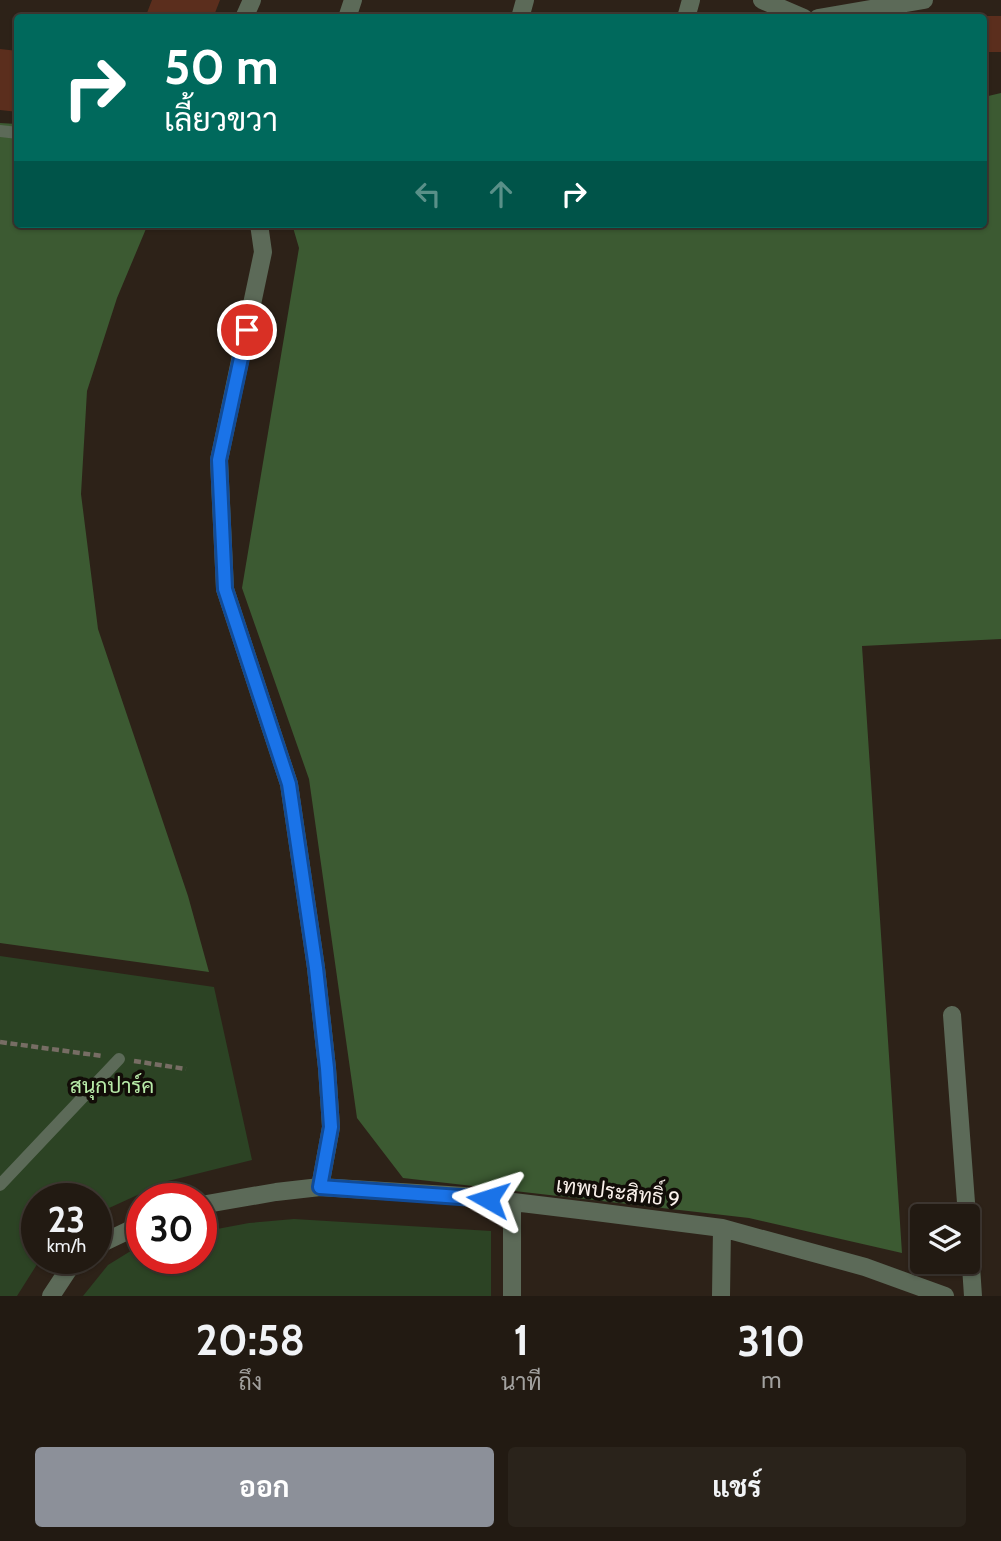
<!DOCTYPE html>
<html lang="th">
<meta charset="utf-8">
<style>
:root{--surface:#221a12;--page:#2a231b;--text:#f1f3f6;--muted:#a2a19f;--line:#3f3832;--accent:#8c9099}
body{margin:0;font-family:Cabin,Sarabun,sans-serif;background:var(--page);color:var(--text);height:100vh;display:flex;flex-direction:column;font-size:26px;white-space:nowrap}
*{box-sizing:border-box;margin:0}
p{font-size:23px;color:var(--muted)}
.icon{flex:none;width:38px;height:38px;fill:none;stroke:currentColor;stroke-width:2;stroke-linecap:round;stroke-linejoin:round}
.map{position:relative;height:1296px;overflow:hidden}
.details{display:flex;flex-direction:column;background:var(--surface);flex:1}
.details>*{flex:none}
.hud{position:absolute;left:14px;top:14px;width:973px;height:214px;border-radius:7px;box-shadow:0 2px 5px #0004,0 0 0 2px var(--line);background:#00695c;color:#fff;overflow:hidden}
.tools{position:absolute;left:910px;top:1204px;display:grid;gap:14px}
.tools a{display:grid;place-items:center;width:70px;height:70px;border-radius:7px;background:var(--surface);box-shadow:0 2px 5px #0004,0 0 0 2px var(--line);font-size:35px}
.speed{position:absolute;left:21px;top:1183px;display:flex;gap:14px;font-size:35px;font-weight:700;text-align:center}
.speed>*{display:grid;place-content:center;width:91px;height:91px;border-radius:50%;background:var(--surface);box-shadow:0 2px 5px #0004,0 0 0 2px var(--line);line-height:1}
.speed small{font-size:18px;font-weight:400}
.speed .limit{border:10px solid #d22;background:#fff;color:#111}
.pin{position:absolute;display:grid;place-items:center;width:60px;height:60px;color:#fff;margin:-30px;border:4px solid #fff;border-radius:50%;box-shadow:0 2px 7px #0007}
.me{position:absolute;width:77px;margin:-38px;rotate:276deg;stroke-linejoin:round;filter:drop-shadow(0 0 5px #0008)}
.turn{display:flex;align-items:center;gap:24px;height:147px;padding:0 35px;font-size:32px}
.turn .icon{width:91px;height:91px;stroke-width:2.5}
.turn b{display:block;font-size:49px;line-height:60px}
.lanes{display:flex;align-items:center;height:66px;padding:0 35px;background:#0003;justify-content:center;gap:35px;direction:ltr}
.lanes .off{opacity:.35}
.eta{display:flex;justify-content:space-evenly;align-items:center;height:119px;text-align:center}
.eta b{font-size:42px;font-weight:700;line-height:49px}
.action{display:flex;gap:14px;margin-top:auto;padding:14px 35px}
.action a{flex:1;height:80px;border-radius:7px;background:var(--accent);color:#fff;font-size:28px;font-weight:700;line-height:80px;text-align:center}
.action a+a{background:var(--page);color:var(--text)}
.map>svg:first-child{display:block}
.green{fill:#2c4324}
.forest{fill:#3c5a32}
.building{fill:#5b2e1d}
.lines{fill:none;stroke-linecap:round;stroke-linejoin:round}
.path{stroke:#776d64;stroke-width:4.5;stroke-dasharray:7 3.5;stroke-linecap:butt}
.lane{stroke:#5c6a58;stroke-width:12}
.street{stroke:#5c6a58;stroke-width:18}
.route-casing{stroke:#114b97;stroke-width:18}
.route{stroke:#1a73e8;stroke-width:12}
.labels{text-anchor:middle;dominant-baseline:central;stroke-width:7;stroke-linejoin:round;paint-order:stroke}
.park-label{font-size:21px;fill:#b9eba9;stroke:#120d08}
.street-label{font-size:21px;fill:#faf1eb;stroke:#120d08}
</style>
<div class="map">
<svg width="1001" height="1296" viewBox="0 0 1001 1296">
<rect width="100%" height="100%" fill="#2d2218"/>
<path class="green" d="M 0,956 L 214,987 L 252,1160 L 168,1181 L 96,1214 L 96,1199 L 37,1199 L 37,1258 L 41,1258 L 17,1296 L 0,1296 Z
M 294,1219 L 491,1231 L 491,1296 L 83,1296 L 108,1265 L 142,1244 L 142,1258 L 201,1258 L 201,1232 L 249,1223 Z"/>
<path class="forest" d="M 1001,93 L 1001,639 L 862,646 L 902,1253 L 749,1218 L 403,1178 L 357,1118 L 309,779 L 242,588 L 299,248 L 292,224 L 984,224 L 984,97 Z
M 0,123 L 17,124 L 18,224 L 148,224 L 117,298 L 87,391 L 81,494 L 98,629 L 188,896 L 209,972 L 0,943 Z"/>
<path class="building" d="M 152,0 L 220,0 L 213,18 L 145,18 Z
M 984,16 L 1001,16 L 1001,52 L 984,52 Z
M 0,49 L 18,51 L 18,112 L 0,110 Z"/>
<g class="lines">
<path class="path" d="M 0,1042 L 102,1056
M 134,1061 L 186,1069"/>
<path class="lane" d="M 0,131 L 18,133
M 0,1185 L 119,1059"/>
<path class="street" d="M 762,0 L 804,18
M 244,18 L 252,0
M 347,18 L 353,0
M 520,18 L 525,0
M 686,18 L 691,0
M 818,18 L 924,0
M 259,224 L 263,252 L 219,460 L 225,589 L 289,784 L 316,968 L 327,1068 L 331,1127 L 320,1187
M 952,1015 L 967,1216
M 512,1202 L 512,1296
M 201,1205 L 276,1192 L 320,1187 L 464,1196 L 596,1212 L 722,1228 L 865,1267 L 945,1296
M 968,1222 L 973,1296
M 96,1246 L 142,1224
M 51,1296 L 76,1258
M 721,1296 L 722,1228"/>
</g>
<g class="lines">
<defs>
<path id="route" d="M 247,330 L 219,460 L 225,589 L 289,784 L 316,968 L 327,1068 L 331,1127 L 320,1187 L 488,1199"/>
</defs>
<use href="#route" class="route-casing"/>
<use href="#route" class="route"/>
</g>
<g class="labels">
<g class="park-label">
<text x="112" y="1085">สนุกปาร์ค</text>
</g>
<g class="street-label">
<text transform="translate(618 1192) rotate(7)">เทพประสิทธิ์ 9</text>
</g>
</g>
</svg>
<div class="tools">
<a><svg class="icon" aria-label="layers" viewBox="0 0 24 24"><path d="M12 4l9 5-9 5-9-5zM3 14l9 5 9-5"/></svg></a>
</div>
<div class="speed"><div>23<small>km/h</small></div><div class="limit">30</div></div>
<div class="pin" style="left:247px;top:330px;background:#d93025"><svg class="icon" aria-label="arrive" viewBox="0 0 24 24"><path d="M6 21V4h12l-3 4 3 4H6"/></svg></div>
<svg class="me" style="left:488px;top:1199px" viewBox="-20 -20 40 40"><path d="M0-17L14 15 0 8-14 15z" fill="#1a73e8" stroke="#fff" stroke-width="4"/></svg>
<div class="hud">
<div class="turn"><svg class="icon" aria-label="right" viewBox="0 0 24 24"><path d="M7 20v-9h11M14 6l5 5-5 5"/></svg><div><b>50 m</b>เลี้ยวขวา</div></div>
<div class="lanes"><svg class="icon off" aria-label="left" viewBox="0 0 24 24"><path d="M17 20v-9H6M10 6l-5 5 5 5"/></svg><svg class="icon off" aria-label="ahead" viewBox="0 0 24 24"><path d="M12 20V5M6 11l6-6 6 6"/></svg><svg class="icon" aria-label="right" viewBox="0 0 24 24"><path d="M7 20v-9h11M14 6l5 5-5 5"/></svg></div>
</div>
</div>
<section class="details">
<div class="eta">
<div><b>20:58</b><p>ถึง</p></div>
<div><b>1</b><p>นาที</p></div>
<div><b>310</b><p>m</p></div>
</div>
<div class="action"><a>ออก</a><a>แชร์</a></div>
</section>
